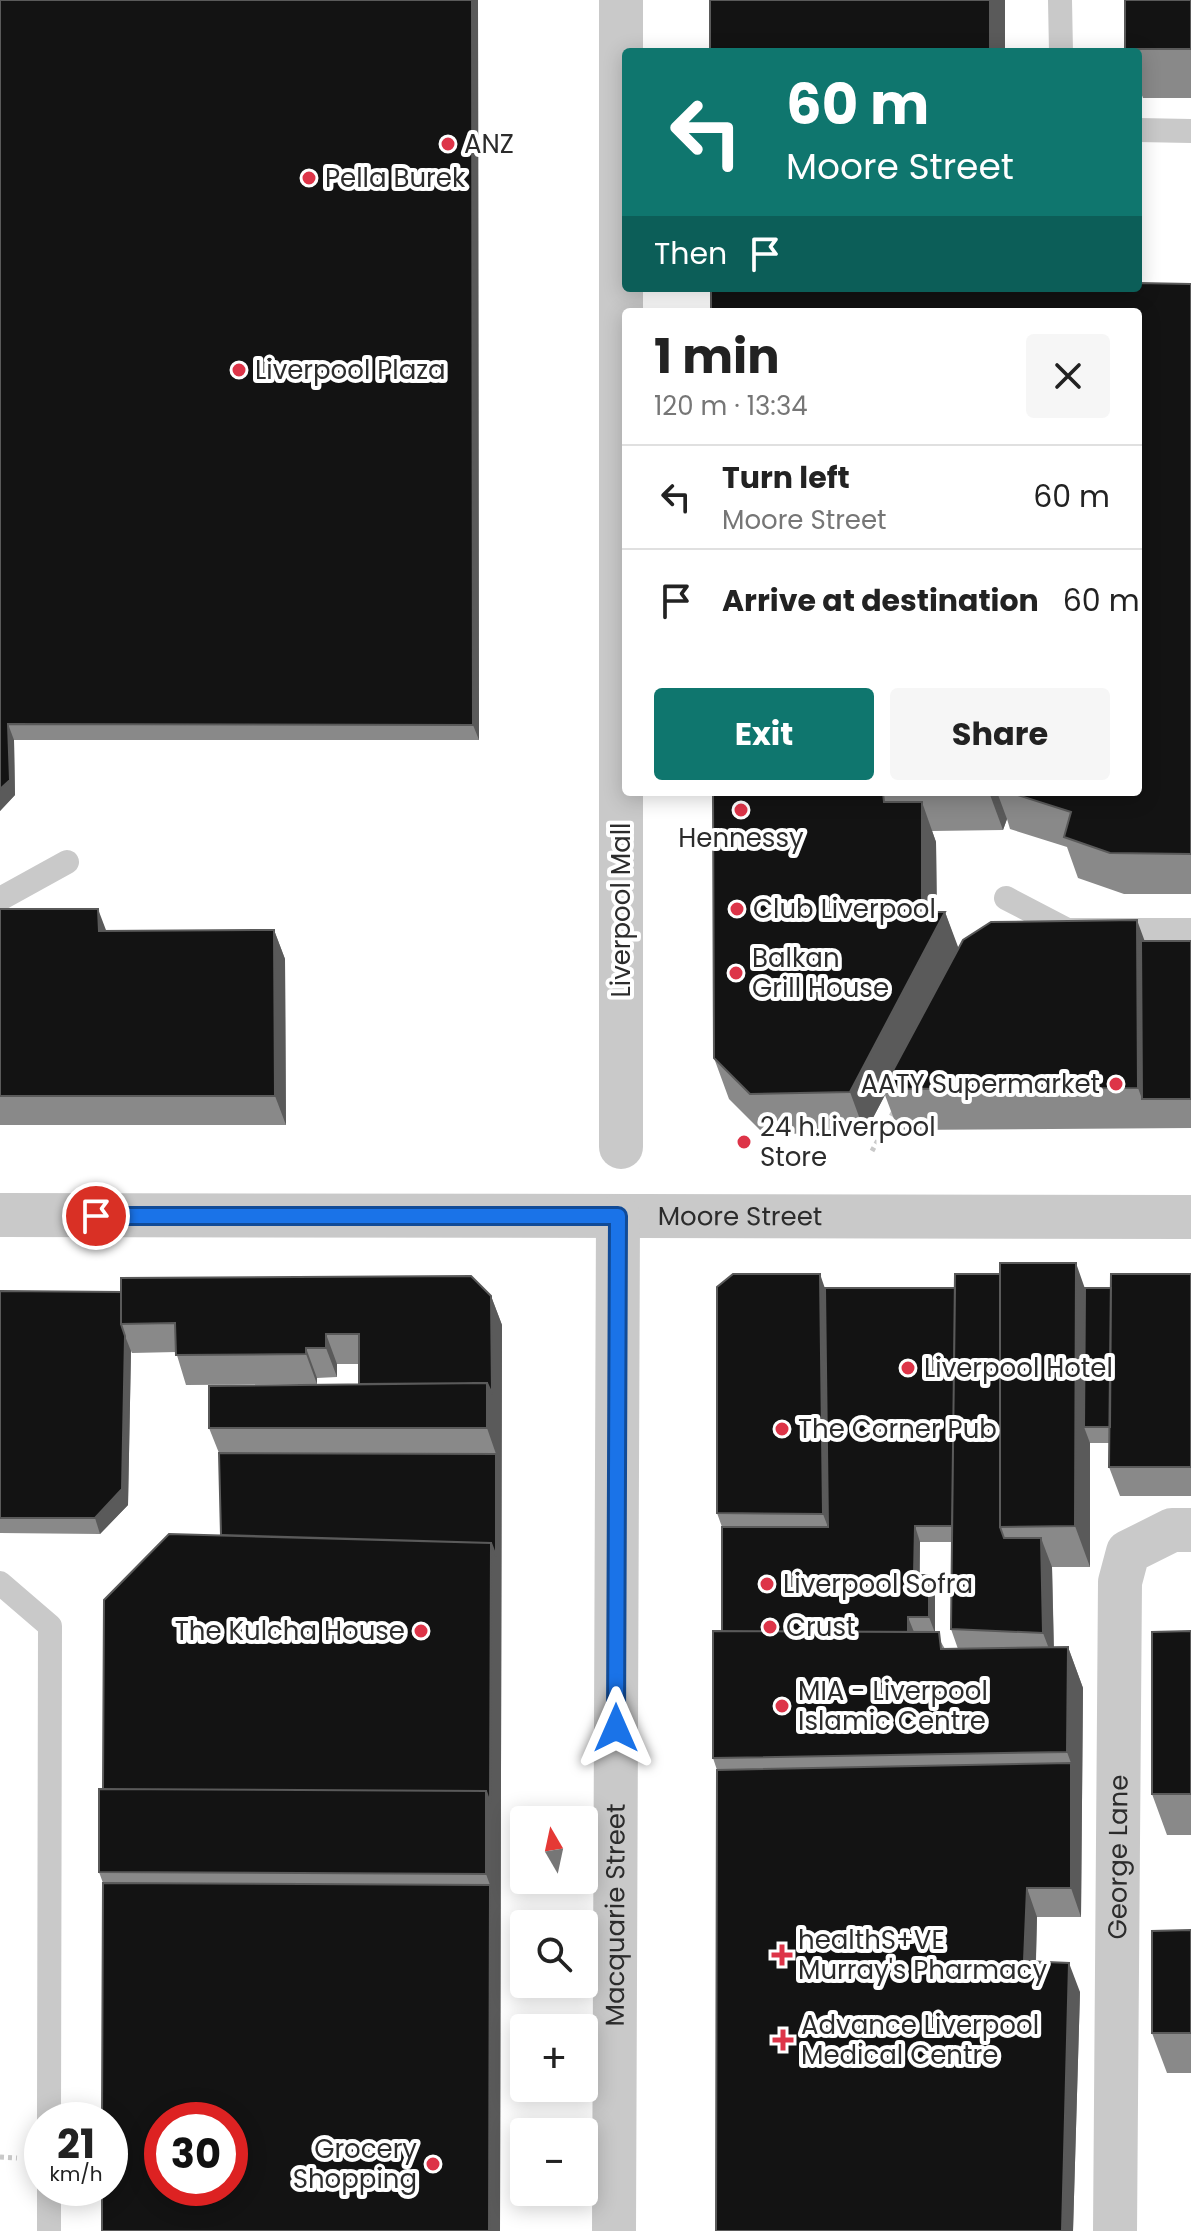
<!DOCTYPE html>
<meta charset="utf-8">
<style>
:root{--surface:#fff;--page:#f6f6f6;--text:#222;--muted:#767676;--line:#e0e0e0;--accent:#0f766e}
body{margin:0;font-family:Poppins,sans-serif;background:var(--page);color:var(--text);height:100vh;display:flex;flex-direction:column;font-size:30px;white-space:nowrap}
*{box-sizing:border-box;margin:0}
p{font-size:26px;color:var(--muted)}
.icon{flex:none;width:44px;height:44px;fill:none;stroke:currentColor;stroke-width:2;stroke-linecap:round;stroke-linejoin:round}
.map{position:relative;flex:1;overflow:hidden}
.side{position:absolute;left:622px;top:308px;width:520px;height:488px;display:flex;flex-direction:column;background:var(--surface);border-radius:8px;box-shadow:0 4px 20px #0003}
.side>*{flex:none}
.hud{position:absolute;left:622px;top:48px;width:520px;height:244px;border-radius:8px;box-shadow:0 4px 20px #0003;background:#0f766e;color:#fff;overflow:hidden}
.needle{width:52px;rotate:351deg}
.buttons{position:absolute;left:510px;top:1806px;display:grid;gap:16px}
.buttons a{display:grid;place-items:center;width:88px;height:88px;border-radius:8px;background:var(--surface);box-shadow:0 4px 20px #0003;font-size:40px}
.speed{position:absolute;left:24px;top:2102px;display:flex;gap:16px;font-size:40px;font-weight:700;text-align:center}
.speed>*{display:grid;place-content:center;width:104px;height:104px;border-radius:50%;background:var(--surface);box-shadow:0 4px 20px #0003;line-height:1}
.speed small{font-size:20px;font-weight:400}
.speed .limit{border:12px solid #d22;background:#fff;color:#111}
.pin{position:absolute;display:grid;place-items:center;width:68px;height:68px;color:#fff;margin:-34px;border:4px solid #fff;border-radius:50%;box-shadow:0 2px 8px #0007}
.me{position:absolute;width:88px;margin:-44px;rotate:0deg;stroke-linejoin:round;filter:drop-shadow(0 0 6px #0008)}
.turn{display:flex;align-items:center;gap:28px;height:168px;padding:0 32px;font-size:36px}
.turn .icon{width:104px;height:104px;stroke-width:2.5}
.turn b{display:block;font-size:56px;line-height:68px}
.then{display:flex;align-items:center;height:76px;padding:0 32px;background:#0003;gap:16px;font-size:30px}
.round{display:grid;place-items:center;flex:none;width:84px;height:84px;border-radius:8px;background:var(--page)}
.summary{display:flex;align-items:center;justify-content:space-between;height:136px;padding:0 32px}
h1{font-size:48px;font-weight:700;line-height:60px}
.button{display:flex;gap:16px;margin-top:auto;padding:16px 32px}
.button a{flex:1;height:92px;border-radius:8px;background:var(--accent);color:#fff;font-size:32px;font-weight:700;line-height:92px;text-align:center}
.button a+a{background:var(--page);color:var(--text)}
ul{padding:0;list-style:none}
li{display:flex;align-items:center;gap:24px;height:104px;padding:0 32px;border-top:2px solid var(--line)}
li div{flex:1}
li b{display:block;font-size:30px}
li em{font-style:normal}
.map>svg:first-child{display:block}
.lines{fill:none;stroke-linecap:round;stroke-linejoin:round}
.path{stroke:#c9c9c9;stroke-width:5;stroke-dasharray:4 4;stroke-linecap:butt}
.lane{stroke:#c9c9c9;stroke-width:24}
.street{stroke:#c9c9c9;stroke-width:44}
.wall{fill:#898989;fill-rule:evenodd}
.shaded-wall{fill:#5a5a5a}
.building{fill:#131313;stroke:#5a5a5a;stroke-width:2;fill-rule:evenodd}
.route-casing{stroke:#114b97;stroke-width:20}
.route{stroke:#1a73e8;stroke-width:14}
.poi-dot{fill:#dd3448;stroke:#fff;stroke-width:3}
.labels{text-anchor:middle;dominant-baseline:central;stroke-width:8;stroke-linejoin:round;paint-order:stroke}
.poi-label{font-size:26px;fill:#2c2c2c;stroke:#fff;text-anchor:start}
.street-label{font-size:26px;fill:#2c2c2c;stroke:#fff}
</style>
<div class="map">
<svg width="1191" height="2231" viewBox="0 0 1191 2231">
<rect width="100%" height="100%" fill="#fff"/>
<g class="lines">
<path class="path" d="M 872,1151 L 894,1111
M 0,2157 L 17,2158"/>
<path class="lane" d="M 1060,0 L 1061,52
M 1138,130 L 1191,131
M 1006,898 L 1067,930 L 1191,930
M 0,899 L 67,862
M 0,1583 L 50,1626 L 49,2120
M 49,2231 L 49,2188"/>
<g class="street">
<path d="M 621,0 L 621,1147"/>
<path id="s1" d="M 0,1215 L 1191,1217"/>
<path id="s2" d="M 614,2231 L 618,1216"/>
<path id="s3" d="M 1115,2231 L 1120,1582 L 1128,1552 L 1172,1530 L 1191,1530"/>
</g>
</g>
<path class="wall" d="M 0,0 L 478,0 L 479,740 L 14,740 L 15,795 L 0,811 Z
M 1191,0 L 1191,98 L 1143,98 L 1138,85 L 1138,52 L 1126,52 L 1125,49 Z
M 1191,284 L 1191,894 L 1124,894 L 1078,878 L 1067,847 L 1010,829 L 1007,819 L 1003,830 L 932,831 L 936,842 L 937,912 L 945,912 L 958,949 L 1145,941 L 1191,941 L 1191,1128 L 898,1130 L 885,1095 L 865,1133 L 764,1134 L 729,1099 L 714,1058 L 713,792 L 1138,792 Z
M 0,909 L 107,931 L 274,930 L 285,959 L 286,1125 L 0,1125 Z
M 1191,1274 L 1191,1496 L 1120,1496 L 1109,1467 L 1110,1443 L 1090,1443 L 1090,1567 L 1052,1567 L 1054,1647 L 1068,1647 L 1083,1688 L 1081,1917 L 1037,1917 L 1036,1961 L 1080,1992 L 1073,2231 L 716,2231 L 717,1770 L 713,1758 L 722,1631 L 722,1527 L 717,1513 L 1085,1288 L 1111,1288 ZM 920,1542 L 952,1542 L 951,1629 L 958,1649 L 945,1649 L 935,1632 L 935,1591 L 920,1575 Z
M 0,1291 L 491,1296 L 502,1325 L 500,2231 L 103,1883 L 99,1872 L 103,1789 L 221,1535 L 219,1453 L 209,1428 L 359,1384 L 359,1364 L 337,1364 L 337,1377 L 317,1378 L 317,1384 L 186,1385 L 176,1352 L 132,1353 L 131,1351 L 128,1505 L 100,1534 L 0,1533 Z
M 1191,1631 L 1191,1835 L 1167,1835 L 1152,1794 Z
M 1191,1930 L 1191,2073 L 1167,2073 L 1152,2033 Z"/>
<path class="shaded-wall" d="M 472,0 L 478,0 L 479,740 L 473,725 Z
M 990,0 L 1005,0 L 1005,52 L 990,52 Z
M 8,724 L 14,740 L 15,795 L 0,811 L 0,789 Z
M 989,792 L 997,792 L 1007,819 L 1003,830 Z
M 922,802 L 936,842 L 937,927 L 945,912 L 960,952 L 883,1089 L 885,1095 L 865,1133 L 850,1092 L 922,912 Z
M 98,909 L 109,938 L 99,931 Z
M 1137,920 L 1152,961 L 1142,1099 L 1138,1088 Z
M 274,930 L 285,959 L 286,1125 L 275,1096 Z
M 1076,1263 L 1090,1303 L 1084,1427 L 1090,1443 L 1090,1567 L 1075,1526 Z
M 820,1274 L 830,1303 L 834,1543 L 823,1514 Z
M 491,1296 L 502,1325 L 500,2231 L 489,2231 L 490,1885 L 486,1874 L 486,1791 L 491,1543 L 496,1454 L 487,1428 L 487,1383 Z
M 326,1334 L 337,1364 L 337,1377 L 326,1348 Z
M 125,1336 L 131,1351 L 128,1505 L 100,1534 L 95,1518 Z
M 306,1348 L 317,1378 L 317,1384 L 306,1354 Z
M 915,1526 L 920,1542 L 919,1590 L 914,1575 Z
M 1041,1538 L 1052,1567 L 1054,1662 L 1043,1633 Z
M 929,1575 L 935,1591 L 935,1633 L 929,1617 Z
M 908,1617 L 914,1632 L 909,1658 Z
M 1068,1647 L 1083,1688 L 1081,1917 L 1071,1888 L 1071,1763 L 1067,1752 Z
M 1027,1888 L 1037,1917 L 1035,1990 L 1024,1961 Z
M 1069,1963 L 1080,1992 L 1073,2231 L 1062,2231 Z"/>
<path class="building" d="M 0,0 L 472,0 L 473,725 L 8,724 L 10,780 L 0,789 Z
M 710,0 L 990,0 L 990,52 L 710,52 Z
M 1125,0 L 1191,0 L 1191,49 L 1125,49 Z
M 1138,283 L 1191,284 L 1191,854 L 1110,853 L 1064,837 L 1071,812 L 1008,792 L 1138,792 L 1138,312 L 711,312 L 711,288 L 1138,288 Z
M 713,792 L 883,792 L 884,802 L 922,802 L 922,912 L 945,912 L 850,1092 L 750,1094 L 714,1058 Z
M 0,909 L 98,909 L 99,931 L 274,930 L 275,1096 L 0,1096 Z
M 1137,920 L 1138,1088 L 883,1089 L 963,940 L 991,922 Z
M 1141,941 L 1191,941 L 1191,1099 L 1142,1099 Z
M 1000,1263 L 1076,1263 L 1075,1526 L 1000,1527 Z
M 733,1274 L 820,1274 L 823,1514 L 717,1513 L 717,1287 Z
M 955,1274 L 1000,1274 L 1000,1527 L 1004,1538 L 1041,1538 L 1043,1633 L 951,1629 Z
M 1111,1274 L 1191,1274 L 1191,1467 L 1109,1467 Z
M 471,1276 L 491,1296 L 492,1394 L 487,1383 L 359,1384 L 359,1334 L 326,1334 L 326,1348 L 306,1348 L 306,1354 L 176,1355 L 175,1323 L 121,1324 L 121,1278 Z
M 825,1288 L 955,1288 L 952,1526 L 915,1526 L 914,1575 L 929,1575 L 929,1617 L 908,1617 L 908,1632 L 722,1631 L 722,1527 L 828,1527 Z
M 1085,1288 L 1111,1288 L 1110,1427 L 1084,1427 Z
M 0,1291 L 121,1292 L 121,1324 L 125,1336 L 122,1489 L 95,1518 L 0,1518 Z
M 487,1383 L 487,1428 L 209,1428 L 209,1386 Z
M 219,1453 L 496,1454 L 496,1556 L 491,1543 L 221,1535 Z
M 169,1534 L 491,1543 L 490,1803 L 486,1791 L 103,1789 L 104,1600 Z
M 713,1631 L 939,1632 L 941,1649 L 1068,1647 L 1067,1752 L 713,1758 Z
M 1191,1631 L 1191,1794 L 1152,1794 L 1152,1632 Z
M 1071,1763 L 1071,1888 L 1027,1888 L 1024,1961 L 1069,1963 L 1062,2231 L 716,2231 L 717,1770 Z
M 99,1789 L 486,1791 L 486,1874 L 99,1872 Z
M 103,1883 L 490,1885 L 489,2231 L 102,2231 L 102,2188 L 110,2188 L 110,2120 L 102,2120 ZM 162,2120 L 230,2120 L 230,2188 L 162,2188 Z
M 1191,1930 L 1191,2033 L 1152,2033 L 1152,1931 Z"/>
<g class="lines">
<defs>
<path id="route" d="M 96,1216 L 618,1216 L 616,1728"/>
</defs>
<use href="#route" class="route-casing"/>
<use href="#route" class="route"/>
</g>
<g class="poi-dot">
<circle cx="448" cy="144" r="8"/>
<circle cx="309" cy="178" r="8"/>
<circle cx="239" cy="370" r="8"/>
<circle cx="741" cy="810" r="8"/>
<circle cx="737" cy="909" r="8"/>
<circle cx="736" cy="973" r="8"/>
<circle cx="1116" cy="1084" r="8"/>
<circle cx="744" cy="1142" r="8"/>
<circle cx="908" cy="1368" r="8"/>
<circle cx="782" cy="1429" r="8"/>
<circle cx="767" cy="1584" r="8"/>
<circle cx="770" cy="1627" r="8"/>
<circle cx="421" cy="1631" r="8"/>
<circle cx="782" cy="1706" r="8"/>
<path d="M778 1943h8v8h8v8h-8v8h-8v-8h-8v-8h8z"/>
<path d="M779 2028h8v8h8v8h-8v8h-8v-8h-8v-8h8z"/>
<circle cx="433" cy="2164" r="8"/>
</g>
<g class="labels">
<g class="poi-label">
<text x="464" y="144">ANZ</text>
<text x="325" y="178">Pella Burek</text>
<text x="255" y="370">Liverpool Plaza</text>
<text x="741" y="838" text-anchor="middle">Hennessy</text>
<text x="753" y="909">Club Liverpool</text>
<text x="752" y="958">Balkan<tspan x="752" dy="30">Grill House</tspan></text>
<text x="1100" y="1084" text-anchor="end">AATY Supermarket</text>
<text x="760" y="1127">24 h.Liverpool<tspan x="760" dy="30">Store</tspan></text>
<text x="924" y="1368">Liverpool Hotel</text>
<text x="798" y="1429">The Corner Pub</text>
<text x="783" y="1584">Liverpool Sofra</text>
<text x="786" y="1627">Crust</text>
<text x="405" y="1631" text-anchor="end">The Kulcha House</text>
<text x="798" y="1691">MIA - Liverpool<tspan x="798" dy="30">Islamic Centre</tspan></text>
<text x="798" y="1940">healthS+VE<tspan x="798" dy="30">Murray's Pharmacy</tspan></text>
<text x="801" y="2025">Advance Liverpool<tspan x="801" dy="30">Medical Centre</tspan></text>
<text x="417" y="2149" text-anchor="end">Grocery<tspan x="417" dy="30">Shopping</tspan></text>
</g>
<g class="street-label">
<text transform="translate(621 910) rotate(-90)">Liverpool Mall</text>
<text stroke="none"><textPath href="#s1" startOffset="740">Moore Street</textPath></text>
<text stroke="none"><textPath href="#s3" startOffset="374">George Lane</textPath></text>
<text stroke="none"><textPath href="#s2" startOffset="316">Macquarie Street</textPath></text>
</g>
</g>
</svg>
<div class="buttons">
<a><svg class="needle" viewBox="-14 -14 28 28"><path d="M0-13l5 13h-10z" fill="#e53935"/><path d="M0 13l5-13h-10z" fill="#767676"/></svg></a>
<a><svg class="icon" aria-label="search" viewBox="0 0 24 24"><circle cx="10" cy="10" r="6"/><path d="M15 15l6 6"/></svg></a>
<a>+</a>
<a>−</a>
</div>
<div class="speed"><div>21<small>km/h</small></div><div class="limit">30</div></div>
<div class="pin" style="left:96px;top:1216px;background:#d93025"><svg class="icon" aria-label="arrive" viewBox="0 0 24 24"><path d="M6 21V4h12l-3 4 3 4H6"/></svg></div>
<svg class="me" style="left:616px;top:1728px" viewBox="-20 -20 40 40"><path d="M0-17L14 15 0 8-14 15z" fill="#1a73e8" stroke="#fff" stroke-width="4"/></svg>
<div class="hud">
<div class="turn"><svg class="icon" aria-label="left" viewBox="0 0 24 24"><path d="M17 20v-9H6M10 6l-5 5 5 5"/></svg><div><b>60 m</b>Moore Street</div></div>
<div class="then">Then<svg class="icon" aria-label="arrive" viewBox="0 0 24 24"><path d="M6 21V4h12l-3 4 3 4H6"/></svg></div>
</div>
<section class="side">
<div class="summary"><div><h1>1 min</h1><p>120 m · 13:34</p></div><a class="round"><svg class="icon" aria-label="close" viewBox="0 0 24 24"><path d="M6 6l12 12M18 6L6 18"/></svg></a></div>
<ul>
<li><svg class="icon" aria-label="left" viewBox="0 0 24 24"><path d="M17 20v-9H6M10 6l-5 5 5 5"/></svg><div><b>Turn left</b><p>Moore Street</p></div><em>60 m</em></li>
<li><svg class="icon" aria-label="arrive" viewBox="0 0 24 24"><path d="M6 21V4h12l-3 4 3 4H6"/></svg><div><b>Arrive at destination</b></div><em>60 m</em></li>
</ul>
<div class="button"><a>Exit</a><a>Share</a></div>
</section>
</div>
